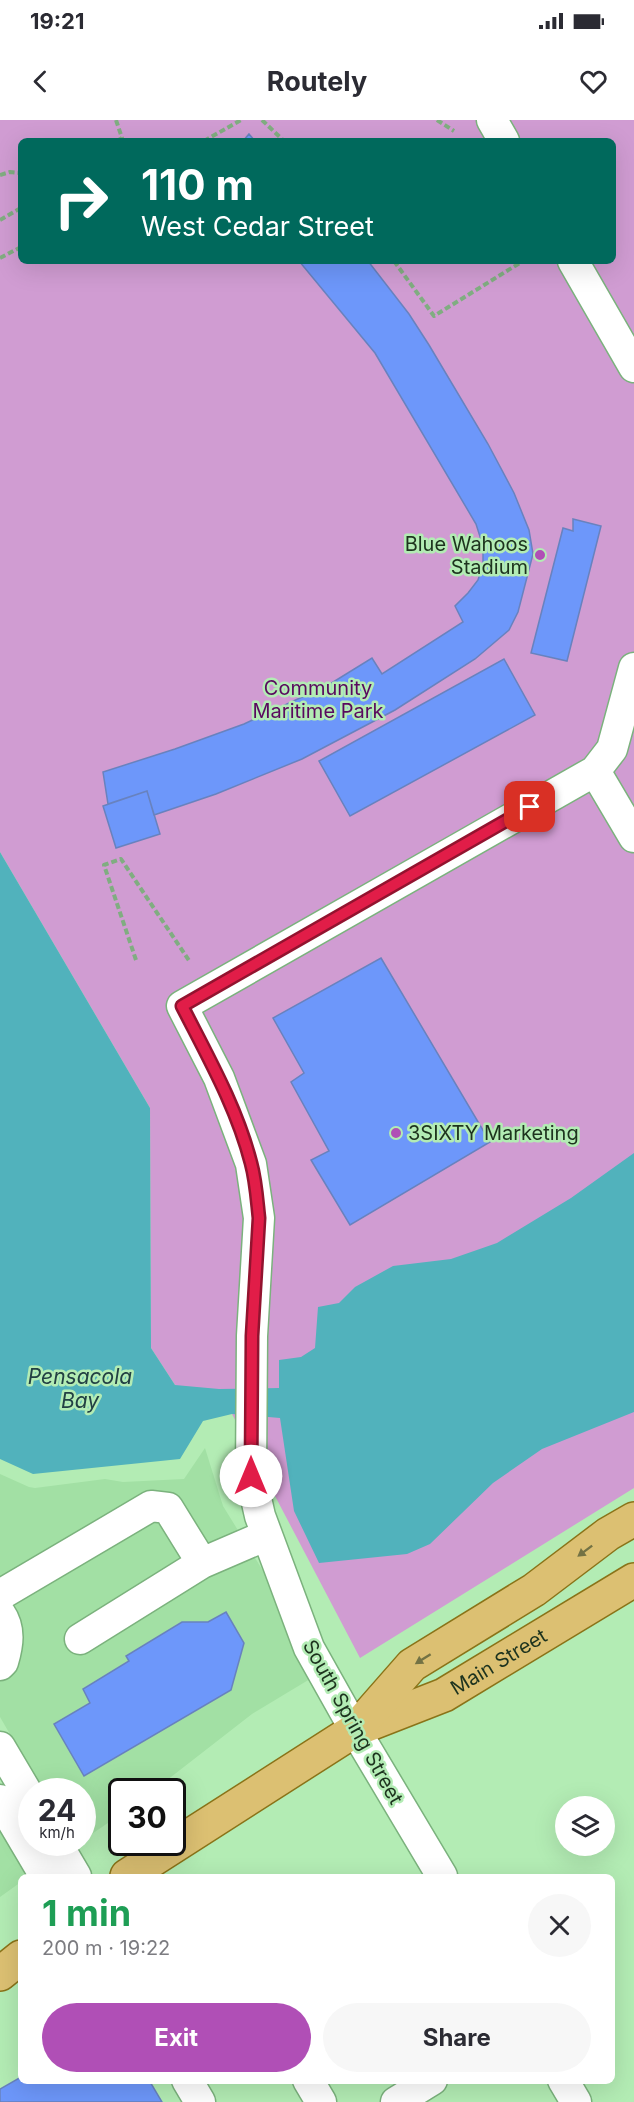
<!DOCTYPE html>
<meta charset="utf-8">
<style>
:root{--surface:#fff;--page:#f7f7f7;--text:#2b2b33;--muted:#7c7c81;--accent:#b04fb6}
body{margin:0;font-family:Inter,sans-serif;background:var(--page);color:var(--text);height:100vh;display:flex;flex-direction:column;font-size:22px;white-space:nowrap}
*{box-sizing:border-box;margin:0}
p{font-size:20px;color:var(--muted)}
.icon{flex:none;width:33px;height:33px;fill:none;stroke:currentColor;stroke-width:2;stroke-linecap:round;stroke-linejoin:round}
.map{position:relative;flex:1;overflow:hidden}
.details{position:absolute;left:18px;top:1754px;width:597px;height:210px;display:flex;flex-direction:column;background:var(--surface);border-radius:9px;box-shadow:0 6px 24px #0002}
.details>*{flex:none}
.top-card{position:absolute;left:18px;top:18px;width:598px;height:126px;border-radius:9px;box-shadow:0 6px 24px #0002;background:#00695c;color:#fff;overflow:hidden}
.fabs{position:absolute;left:555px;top:1676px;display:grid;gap:12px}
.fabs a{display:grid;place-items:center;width:60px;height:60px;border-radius:50%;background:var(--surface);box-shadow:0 6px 24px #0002;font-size:30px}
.speed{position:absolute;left:18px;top:1658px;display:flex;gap:12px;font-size:30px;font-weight:700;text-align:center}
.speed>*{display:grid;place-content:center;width:78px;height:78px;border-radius:50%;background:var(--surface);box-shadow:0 6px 24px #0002;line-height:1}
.speed small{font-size:15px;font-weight:400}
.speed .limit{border:3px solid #111;border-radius:9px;background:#fff;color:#111}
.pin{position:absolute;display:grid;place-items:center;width:51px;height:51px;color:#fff;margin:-26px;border-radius:12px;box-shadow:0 3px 9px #0006}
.me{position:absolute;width:66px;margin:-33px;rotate:0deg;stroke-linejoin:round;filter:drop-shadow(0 0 4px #0008)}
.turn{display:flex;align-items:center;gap:21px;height:126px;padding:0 24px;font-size:27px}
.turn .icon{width:78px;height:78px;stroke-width:2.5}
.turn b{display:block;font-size:42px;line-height:51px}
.round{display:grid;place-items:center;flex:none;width:63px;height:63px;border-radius:32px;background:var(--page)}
.head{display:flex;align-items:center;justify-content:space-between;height:102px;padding:0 24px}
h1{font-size:36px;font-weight:700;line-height:45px;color:#1e9e55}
.cta{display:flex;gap:12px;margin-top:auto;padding:12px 24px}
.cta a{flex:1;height:69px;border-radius:36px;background:var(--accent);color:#fff;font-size:24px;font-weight:700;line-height:69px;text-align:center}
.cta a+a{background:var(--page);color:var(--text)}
.status{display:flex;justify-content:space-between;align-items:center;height:42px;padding:0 30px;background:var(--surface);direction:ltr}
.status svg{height:16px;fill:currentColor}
header{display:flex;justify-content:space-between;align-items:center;height:78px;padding:0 24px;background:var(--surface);font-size:27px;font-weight:700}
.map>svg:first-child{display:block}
.built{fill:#a2e0a4}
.green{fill:#d09cd2;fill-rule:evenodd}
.water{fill:#51b2bc}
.building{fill:#6d97fa;stroke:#6882be;stroke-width:1.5}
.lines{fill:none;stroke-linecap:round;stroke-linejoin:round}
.minor-casing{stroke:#7bb27d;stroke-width:33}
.major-casing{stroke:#8a7318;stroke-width:36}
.path{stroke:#80ad81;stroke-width:4;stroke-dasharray:6 3;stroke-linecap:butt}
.minor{stroke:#fff;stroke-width:30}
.major{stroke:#dcc072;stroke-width:33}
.oneway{fill:#737244}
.route-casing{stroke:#92132f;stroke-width:15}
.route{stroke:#e11d48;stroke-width:10}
.poi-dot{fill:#b04fb6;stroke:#b3ecb4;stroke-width:2}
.labels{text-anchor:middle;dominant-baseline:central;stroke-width:5;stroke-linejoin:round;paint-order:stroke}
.poi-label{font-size:20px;fill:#1d331e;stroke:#b3ecb4;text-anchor:end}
.park-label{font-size:20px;fill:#59095e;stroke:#b3ecb4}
.street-label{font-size:20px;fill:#1d331e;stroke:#b3ecb4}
.water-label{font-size:21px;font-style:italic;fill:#224044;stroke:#b3ecb4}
</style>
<div class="status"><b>19:21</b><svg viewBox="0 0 49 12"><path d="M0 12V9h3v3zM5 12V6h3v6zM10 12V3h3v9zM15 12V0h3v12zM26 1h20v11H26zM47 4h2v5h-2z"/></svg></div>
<header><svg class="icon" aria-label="back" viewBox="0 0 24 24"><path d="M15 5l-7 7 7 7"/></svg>Routely<svg class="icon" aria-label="heart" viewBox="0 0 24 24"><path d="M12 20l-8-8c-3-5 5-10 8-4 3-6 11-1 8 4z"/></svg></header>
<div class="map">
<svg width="634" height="1982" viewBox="0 0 634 1982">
<rect width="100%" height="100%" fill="#b3ecb4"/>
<path class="built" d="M 205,1328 L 223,1386 L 268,1459 L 310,1559 L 252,1594 L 153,1671 L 122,1671 L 121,1694 L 83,1720 L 82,1671 L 43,1671 L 0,1597 L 0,1354 L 29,1367 L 35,1368 L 105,1359 L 123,1362 L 184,1359 Z
M 0,1709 L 29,1756 L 21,1756 L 21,1762 L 0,1777 Z"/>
<path class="green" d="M 0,0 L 634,0 L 634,1368 L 360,1538 L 232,1294 L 175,1265 L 151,1228 L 150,988 L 0,732 ZM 21,21 L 614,21 L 614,141 L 21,141 Z"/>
<path class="water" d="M 0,732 L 150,988 L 151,1228 L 175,1265 L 219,1269 L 279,1268 L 279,1240 L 301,1237 L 315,1228 L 318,1187 L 339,1183 L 355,1167 L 393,1146 L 451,1139 L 497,1123 L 571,1078 L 634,1033 L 634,1292 L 542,1329 L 493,1363 L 430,1424 L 407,1434 L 319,1443 L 294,1391 L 280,1298 L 232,1294 L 203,1301 L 180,1339 L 33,1354 L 0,1339 Z"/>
<path class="building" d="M 249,14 L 255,21 L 243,21 Z
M 299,141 L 368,141 L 409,194 L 429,225 L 488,324 L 514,373 L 529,410 L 533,434 L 518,492 L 509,510 L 475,539 L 395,590 L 302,639 L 216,674 L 154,695 L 147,671 L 108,684 L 103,652 L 175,629 L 244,604 L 330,564 L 372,538 L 382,554 L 463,502 L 455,486 L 468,473 L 478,460 L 483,444 L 483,426 L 476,404 L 375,233 Z
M 573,399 L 601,406 L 567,541 L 531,533 L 563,408 L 573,411 Z
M 504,539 L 535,595 L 350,696 L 319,641 Z
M 147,671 L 160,714 L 116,728 L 103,686 Z
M 381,838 L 490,1022 L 350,1105 L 311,1040 L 329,1031 L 291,962 L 304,953 L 273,898 Z
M 226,1492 L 244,1523 L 231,1570 L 84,1656 L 54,1604 L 90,1583 L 83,1569 L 129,1541 L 126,1536 L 182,1502 L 208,1502 Z
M 21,1957 L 21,1960 L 149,1960 L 162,1982 L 0,1982 L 0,1969 Z"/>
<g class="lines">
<defs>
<path id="minor" d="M 492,0 L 504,21
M 573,141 L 634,247
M 595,651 L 634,717
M 0,1475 L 151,1386 L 168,1388 L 202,1443
M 0,1493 C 11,1509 8,1525 3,1542 L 0,1545
M 80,1519 L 202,1443 L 267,1415
M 0,1627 L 32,1681
M 0,1680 L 45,1756
M 56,1722 L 76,1756
M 442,1756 L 355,1610 L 309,1528 L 260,1396 L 251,1356 L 252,1216 L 259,1098 L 251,1044 L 219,958 L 182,886 L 595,651 L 612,629 L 634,548
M 187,1960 L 200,1982
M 308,1960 L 321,1982
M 563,1960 L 576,1982
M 396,1982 L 432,1960"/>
<g id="major">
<path id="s1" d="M 362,1607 L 444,1575 L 634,1460"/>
<path d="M 127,1756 L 355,1610 L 412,1545 L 534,1470 L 608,1414 L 634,1399"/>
<path d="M 0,1854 L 21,1837"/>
</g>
</defs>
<use href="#minor" class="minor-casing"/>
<use href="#major" class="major-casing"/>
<path class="path" d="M 116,0 L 122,18 L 117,21
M 262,0 L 284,21
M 437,0 L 454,11
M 204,21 L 241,0
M 0,55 L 10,52 L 21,53
M 0,100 L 21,88
M 0,138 L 21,127
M 394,141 L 434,196 L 523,141
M 136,840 L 104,745 L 121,739 L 190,842"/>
<use href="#minor" class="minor"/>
<use href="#major" class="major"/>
</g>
<defs><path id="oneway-solid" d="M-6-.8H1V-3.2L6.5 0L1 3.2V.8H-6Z" transform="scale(1.5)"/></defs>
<g class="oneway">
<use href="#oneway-solid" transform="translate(585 1431) rotate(143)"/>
<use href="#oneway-solid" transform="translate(423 1539) rotate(148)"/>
</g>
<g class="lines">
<defs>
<path id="route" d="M 251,1356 L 252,1216 L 259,1098 C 257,1080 256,1061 251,1043 C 237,988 208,937 182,886 L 530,687"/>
</defs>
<use href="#route" class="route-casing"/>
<use href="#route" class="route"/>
</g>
<g class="poi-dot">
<circle cx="540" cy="435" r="6"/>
<circle cx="396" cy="1013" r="6"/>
</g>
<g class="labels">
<g class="poi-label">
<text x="528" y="424">Blue Wahoos<tspan x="528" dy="23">Stadium</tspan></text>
<text x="408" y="1013" text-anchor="start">3SIXTY Marketing</text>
</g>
<g class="park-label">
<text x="318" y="568">Community<tspan x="318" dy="23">Maritime Park</tspan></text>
</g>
<g class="street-label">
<text stroke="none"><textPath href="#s1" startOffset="152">Main Street</textPath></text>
<text transform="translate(353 1602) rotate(61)">South Spring Street</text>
</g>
<g class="water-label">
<text x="80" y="1256">Pensacola<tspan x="80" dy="24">Bay</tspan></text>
</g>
</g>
</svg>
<div class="fabs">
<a><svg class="icon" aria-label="layers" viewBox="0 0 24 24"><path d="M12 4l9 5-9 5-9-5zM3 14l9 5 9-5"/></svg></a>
</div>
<div class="speed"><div>24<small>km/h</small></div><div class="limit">30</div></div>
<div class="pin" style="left:530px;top:687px;background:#d93025"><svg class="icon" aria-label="arrive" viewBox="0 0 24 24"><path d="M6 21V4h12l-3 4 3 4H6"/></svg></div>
<svg class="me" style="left:251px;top:1356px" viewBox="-20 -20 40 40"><circle r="19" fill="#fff"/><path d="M0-13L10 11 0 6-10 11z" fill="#e11d48"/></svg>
<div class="top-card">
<div class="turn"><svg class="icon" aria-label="right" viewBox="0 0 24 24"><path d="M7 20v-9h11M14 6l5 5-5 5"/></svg><div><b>110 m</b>West Cedar Street</div></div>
</div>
<section class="details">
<div class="head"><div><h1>1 min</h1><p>200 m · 19:22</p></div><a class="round"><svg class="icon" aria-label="close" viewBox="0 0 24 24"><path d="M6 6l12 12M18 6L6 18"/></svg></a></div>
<div class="cta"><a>Exit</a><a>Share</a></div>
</section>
</div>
